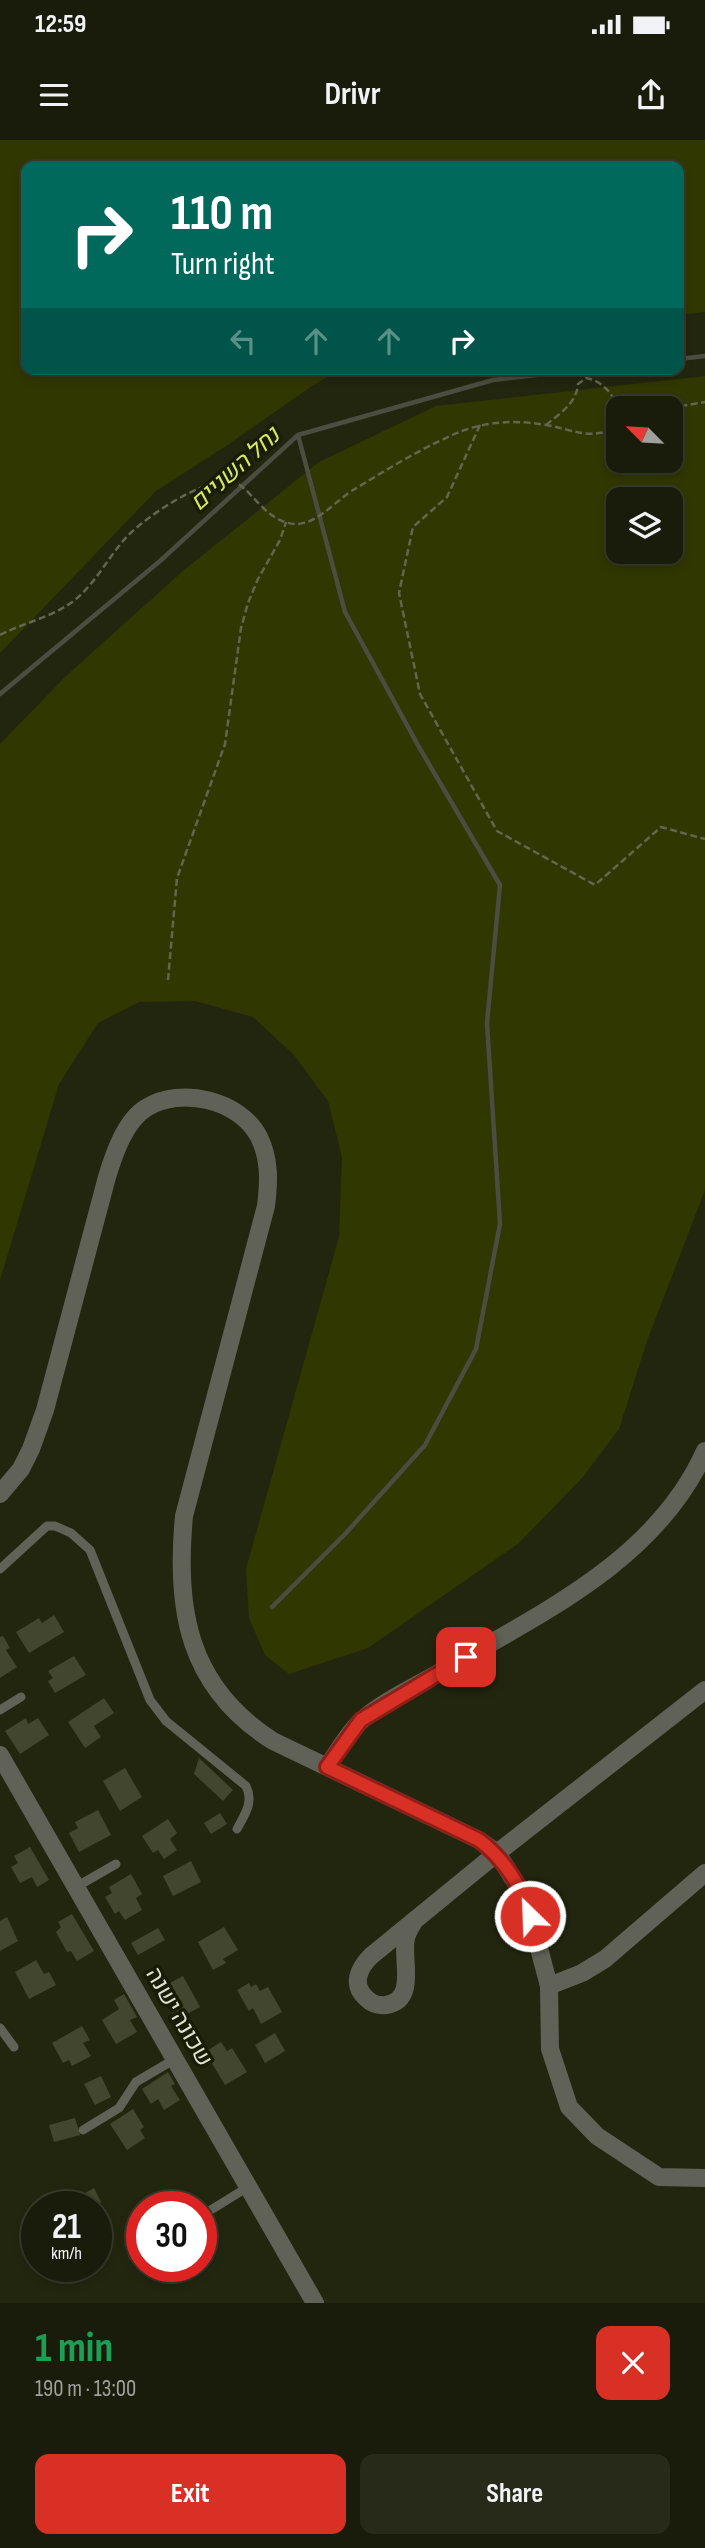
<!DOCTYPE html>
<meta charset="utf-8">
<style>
:root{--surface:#1a1c0b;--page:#272919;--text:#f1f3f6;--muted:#9fa19d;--line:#383a2c;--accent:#d93025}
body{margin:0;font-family:"Sofia Sans Condensed",Heebo,sans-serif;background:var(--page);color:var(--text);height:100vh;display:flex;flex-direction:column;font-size:26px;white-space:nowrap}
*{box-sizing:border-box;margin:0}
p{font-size:23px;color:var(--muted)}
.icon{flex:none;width:38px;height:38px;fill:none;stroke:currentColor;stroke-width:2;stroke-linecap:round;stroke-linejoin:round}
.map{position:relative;height:2163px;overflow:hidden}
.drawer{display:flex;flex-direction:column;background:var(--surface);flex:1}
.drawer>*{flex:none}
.top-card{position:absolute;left:21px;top:21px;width:663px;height:214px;border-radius:14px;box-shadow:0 4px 10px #0003,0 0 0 2px var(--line);background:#00695c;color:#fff;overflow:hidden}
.needle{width:46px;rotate:294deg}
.controls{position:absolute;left:606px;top:256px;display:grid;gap:14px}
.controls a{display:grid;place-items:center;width:77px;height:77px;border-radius:14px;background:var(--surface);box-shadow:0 4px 10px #0003,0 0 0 2px var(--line);font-size:35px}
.speed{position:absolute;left:21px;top:2051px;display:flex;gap:14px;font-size:35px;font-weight:700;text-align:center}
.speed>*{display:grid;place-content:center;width:91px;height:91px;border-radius:50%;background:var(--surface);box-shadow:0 4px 10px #0003,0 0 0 2px var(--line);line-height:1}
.speed small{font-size:18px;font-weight:400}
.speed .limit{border:10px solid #d22;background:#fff;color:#111}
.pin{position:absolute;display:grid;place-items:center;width:60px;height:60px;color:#fff;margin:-30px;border-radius:14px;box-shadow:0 4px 10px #0006}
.me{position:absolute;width:77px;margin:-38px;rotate:336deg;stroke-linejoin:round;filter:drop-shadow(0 0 5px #0008)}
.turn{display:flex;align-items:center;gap:24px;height:147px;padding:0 35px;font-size:32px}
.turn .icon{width:91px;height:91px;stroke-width:2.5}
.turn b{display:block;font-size:49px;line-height:60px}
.lanes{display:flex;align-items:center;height:66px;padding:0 35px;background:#0003;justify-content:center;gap:35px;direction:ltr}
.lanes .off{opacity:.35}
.round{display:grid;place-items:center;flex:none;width:74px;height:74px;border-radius:14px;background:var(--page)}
.overview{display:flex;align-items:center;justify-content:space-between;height:119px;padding:0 35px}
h1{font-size:42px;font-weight:700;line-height:52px;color:#1e9e55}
.primary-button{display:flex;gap:14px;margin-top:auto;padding:14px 35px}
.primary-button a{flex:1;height:80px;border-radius:14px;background:var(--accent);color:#fff;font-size:28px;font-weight:700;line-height:80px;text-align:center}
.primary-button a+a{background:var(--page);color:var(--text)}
.status{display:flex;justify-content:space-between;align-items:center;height:49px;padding:0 35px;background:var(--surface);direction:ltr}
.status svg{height:19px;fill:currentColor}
header{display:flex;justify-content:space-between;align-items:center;height:91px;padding:0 35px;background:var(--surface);font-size:32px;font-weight:700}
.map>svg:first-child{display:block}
.green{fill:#313700;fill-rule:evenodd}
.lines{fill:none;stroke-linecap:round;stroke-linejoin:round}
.stream{stroke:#4b4d40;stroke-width:4.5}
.building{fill:#42462e}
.path{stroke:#626550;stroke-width:2.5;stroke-dasharray:7 3.5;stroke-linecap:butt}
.service{stroke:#606257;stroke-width:9}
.minor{stroke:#606257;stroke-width:18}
.route-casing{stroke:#8d1f18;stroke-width:18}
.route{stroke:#d93025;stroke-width:12}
.labels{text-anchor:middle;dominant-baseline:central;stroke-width:7;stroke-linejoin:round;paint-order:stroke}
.street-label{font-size:23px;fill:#e2e5d6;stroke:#191d06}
.water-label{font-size:24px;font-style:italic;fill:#d7e964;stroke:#191d06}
</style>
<div class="status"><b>12:59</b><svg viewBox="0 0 49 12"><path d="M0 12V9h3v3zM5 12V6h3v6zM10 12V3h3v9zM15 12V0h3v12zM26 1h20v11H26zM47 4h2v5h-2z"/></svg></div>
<header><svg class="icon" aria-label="menu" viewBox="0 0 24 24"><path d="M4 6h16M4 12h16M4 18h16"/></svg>Drivr<svg class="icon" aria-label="share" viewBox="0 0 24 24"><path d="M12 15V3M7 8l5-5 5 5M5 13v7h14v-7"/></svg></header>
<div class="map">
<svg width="705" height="2163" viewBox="0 0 705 2163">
<rect width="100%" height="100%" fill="#23260f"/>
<path class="green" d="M 0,0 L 705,0 L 705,172 L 679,175 L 679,26 L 26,26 L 26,229 L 340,229 L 309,248 L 229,304 L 156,351 L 0,513 Z
M 705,236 L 705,1050 L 647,1201 L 619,1289 L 583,1337 L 519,1403 L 368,1508 L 289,1534 L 265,1515 L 249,1478 L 246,1429 L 339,1097 L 342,1017 L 328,961 L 294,915 L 253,877 L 195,861 L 139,862 L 98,883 L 59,944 L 0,1140 L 0,604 L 66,536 L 184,430 L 319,322 L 436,266 ZM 618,268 L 670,268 L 670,320 L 618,320 ZM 618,359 L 670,359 L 670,411 L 618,411 Z"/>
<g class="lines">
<path class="stream" d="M 679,219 L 705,216
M 0,554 L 160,421 L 298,295 L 493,240 L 589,229
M 272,1467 L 346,1393 L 425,1305 L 476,1209 L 500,1084 L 487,883 L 500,745 L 419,607 L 345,472 L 298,295"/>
</g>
<path class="building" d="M 54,1475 L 64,1492 L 29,1513 L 16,1492 L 39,1478 L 42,1483 Z
M 3,1496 L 10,1508 L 6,1510 L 17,1527 L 0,1538 L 0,1497 Z
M 74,1516 L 86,1535 L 55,1553 L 48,1541 L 53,1538 L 48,1531 Z
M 104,1558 L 114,1573 L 94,1586 L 101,1597 L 85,1608 L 68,1582 Z
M 26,1578 L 28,1584 L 38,1578 L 49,1595 L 20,1614 L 5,1591 Z
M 199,1618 L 233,1650 L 223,1661 L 194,1634 Z
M 125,1628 L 142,1657 L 120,1671 L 103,1641 Z
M 98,1670 L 111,1695 L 79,1712 L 69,1693 L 78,1688 L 75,1682 Z
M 220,1673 L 227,1684 L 211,1694 L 204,1683 Z
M 168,1679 L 177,1693 L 170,1699 L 177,1710 L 164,1719 L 158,1710 L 153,1713 L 142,1696 Z
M 30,1707 L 49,1740 L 37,1747 L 32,1737 L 20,1743 L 11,1727 L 18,1723 L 14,1716 Z
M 191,1721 L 201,1742 L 173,1756 L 163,1736 Z
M 131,1734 L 142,1754 L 136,1758 L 142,1770 L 125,1780 L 119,1771 L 115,1774 L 105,1757 L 112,1753 L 109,1747 Z
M 72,1774 L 94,1811 L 77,1821 L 71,1811 L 67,1812 L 56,1792 L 61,1787 L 58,1782 Z
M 7,1777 L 18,1801 L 0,1811 L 0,1781 Z
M 224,1787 L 238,1810 L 223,1819 L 226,1823 L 213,1830 L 198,1802 Z
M 158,1788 L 165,1800 L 138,1815 L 131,1803 Z
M 36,1820 L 44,1834 L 49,1832 L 56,1845 L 29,1859 L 15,1832 Z
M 183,1836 L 200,1867 L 176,1880 L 159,1849 Z
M 249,1843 L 251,1847 L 256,1844 L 260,1851 L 268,1847 L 282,1872 L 261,1884 L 253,1868 L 249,1871 L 237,1850 Z
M 124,1854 L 137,1877 L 130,1880 L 137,1892 L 116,1904 L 102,1880 L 119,1869 L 114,1860 Z
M 82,1886 L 90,1900 L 83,1903 L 91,1916 L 72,1926 L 69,1920 L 63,1923 L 52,1903 Z
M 275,1893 L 285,1911 L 265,1923 L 255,1905 Z
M 221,1902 L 227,1911 L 232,1908 L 247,1932 L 225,1945 L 205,1912 Z
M 168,1932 L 175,1944 L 171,1946 L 180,1960 L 164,1970 L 158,1959 L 151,1964 L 142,1949 Z
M 101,1936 L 111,1957 L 95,1965 L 84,1944 Z
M 133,1969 L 144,1987 L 140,1990 L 145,1998 L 127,2010 L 110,1984 Z
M 75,1978 L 80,1995 L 54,2002 L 49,1985 Z
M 94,2048 L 101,2062 L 93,2067 L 76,2067 L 73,2060 Z"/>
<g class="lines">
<path class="path" d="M 586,238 L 587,229
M 670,268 L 705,262
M 480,285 L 447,357 L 413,387 L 399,453 L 420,554 L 497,691 L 595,745 L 661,687 L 705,699
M 546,285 C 559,274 577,263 578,244 L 586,238 C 603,241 612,254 619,268
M 0,495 C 25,482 54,477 76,459 C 95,443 107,420 123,401 C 141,380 184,352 211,344 C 218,342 225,340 232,341 C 250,345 265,384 297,384 C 319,383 337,359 355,349 C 389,328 425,306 462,291 C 490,281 517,280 546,285 C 575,290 587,300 618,288
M 168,840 L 177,738 L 225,604 L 241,488 L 248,463 L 258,439 L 280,400 L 286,382"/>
<path class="service" d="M 0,1429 L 47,1386 L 55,1386 L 71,1393 L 90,1410 L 150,1560 L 166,1581 L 246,1646 C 254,1662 245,1674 237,1689
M 0,1570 L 21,1557
M 76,1747 L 116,1724
M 0,1888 L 14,1907
M 83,1990 L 119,1968 L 136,1942 L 175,1919
M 201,2076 L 248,2047
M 133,2116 L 142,2111"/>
<path class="minor" d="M 0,1354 L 21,1329 L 31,1309 L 45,1270 L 107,1037 C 114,1014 125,981 146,968 C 181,946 240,960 259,997 C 270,1019 269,1042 266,1066 L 184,1376 C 175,1470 188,1547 273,1601 L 479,1700 L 497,1713 L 526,1759 L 549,1846 L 550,1909 L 569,1967 L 597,1996 L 659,2037 L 705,2038
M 0,1615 L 315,2163
M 327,1627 C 338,1612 348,1592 362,1580 C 381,1563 412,1548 435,1535 C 535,1476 655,1423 705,1311
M 413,1783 C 410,1788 407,1793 406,1798 C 401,1819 418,1860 386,1865 C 378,1866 371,1863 366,1858 C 351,1844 359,1828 371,1816 L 497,1713 L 705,1550
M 549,1846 L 582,1833 L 605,1819 L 705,1733"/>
</g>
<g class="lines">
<defs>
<path id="route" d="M 466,1517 L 361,1580 L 327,1627 L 479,1700 C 503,1718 522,1746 530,1776"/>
</defs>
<use href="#route" class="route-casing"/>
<use href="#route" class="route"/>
</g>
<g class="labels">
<g class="street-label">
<text transform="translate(179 1877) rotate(60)">שכונה ישנה</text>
</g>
<g class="water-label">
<text transform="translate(235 329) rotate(-42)">נחל השניים</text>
</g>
</g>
</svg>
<div class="controls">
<a><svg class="needle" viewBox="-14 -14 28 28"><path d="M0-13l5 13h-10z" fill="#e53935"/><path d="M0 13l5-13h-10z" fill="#9fa19d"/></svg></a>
<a><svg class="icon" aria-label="layers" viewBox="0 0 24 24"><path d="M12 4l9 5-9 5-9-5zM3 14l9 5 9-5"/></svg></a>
</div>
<div class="speed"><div>21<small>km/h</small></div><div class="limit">30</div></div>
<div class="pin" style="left:466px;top:1517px;background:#d93025"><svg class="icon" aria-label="arrive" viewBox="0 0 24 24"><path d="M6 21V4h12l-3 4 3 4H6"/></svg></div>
<svg class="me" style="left:530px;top:1776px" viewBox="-20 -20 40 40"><circle r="17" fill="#d93025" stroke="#fff" stroke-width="3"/><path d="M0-11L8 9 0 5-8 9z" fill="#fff"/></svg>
<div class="top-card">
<div class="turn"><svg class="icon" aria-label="right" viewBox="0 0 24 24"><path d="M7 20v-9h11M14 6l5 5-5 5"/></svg><div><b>110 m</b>Turn right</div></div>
<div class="lanes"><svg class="icon off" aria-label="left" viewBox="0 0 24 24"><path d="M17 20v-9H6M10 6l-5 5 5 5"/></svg><svg class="icon off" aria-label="ahead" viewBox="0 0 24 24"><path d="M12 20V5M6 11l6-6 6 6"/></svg><svg class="icon off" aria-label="ahead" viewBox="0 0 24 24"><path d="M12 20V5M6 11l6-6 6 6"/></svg><svg class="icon" aria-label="right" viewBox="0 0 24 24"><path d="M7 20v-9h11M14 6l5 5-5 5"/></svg></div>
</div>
</div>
<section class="drawer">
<div class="overview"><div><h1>1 min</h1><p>190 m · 13:00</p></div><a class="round" style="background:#d93025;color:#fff"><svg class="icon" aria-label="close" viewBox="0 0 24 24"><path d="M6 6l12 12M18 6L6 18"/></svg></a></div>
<div class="primary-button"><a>Exit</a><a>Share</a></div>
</section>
